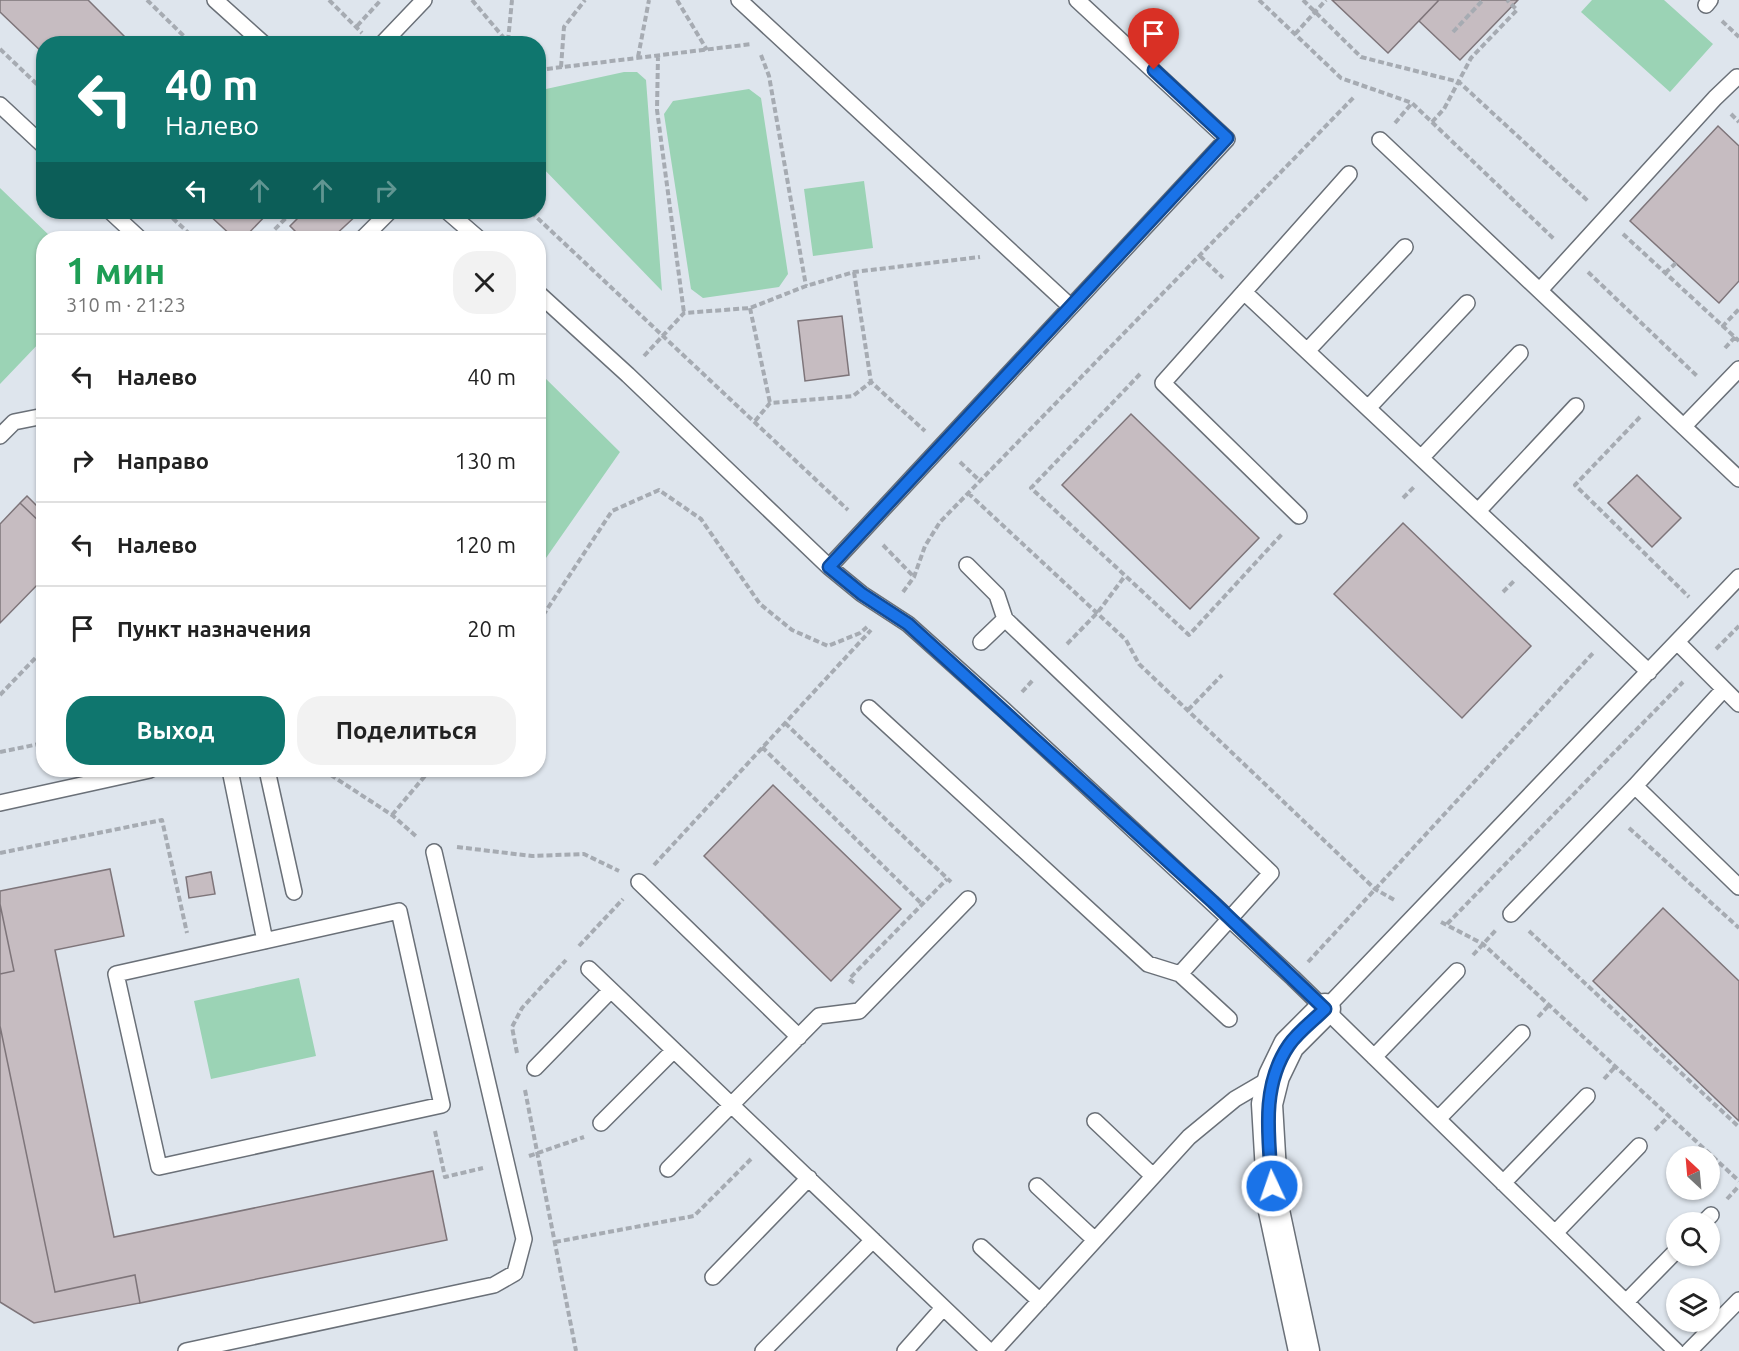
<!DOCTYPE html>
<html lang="ru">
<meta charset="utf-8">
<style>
:root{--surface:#fff;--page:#f2f2f2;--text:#222;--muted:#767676;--line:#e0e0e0;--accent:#0f766e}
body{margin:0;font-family:Ubuntu,sans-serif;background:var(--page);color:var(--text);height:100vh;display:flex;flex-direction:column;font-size:22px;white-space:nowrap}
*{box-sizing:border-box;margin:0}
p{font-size:20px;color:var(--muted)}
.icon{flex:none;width:33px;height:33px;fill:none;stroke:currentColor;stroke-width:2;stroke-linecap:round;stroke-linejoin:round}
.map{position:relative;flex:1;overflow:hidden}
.drawer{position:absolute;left:36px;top:231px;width:510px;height:546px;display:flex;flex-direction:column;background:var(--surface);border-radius:24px;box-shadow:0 2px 4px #0004}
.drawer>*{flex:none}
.guide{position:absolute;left:36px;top:36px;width:510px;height:183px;border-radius:24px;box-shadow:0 2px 4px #0004;background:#0f766e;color:#fff;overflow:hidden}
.needle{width:39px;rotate:334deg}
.tools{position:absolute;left:1666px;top:1146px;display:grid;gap:12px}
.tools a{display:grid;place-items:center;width:54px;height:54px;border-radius:50%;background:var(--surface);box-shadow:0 2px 4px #0004;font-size:30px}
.pin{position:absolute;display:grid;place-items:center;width:51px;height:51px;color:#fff;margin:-62px -26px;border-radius:50% 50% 50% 0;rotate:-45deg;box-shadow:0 0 6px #0007}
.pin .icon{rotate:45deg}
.me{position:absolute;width:66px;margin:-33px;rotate:357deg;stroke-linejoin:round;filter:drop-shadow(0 0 4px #0008)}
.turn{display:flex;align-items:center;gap:21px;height:126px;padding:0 30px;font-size:27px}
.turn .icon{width:78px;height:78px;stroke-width:2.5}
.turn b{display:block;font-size:42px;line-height:51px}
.lanes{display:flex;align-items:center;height:57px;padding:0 30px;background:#0003;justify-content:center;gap:30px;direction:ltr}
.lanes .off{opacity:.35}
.round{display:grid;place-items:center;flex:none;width:63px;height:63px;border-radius:24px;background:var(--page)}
.summary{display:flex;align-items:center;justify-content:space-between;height:102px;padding:0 30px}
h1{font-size:36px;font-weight:700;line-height:45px;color:#1e9e55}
.cta{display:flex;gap:12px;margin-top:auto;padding:12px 30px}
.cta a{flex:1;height:69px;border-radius:24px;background:var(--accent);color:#fff;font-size:24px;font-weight:700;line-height:69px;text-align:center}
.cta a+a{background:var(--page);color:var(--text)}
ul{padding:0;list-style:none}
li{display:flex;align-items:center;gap:18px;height:84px;padding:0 30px;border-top:2px solid var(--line)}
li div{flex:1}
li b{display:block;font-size:22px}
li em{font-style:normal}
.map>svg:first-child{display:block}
.green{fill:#9bd3b5}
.building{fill:#c6bcc1;stroke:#7e757a;stroke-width:1.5}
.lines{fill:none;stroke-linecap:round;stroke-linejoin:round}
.lane-casing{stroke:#6a7078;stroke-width:18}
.street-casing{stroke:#6a7078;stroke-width:33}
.path{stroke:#a6abb2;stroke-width:4;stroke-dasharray:6 3;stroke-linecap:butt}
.lane{stroke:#fff;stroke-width:15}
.street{stroke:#fff;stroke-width:30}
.route-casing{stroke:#114b97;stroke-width:15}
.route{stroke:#1a73e8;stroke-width:10}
</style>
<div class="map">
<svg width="1739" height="1351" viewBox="0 0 1739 1351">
<rect width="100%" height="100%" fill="#dee5ed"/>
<path class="green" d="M 1592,0 L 1664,0 L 1713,44 L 1670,92 L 1581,12 Z
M 624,72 L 637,72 L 646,80 L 662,291 L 539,164 L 540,96 L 546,89 Z
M 749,89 L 761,98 L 788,274 L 779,287 L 703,298 L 691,289 L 664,114 L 673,101 Z
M 864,181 L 873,248 L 813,256 L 804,189 Z
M 0,188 L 52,238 L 44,238 L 43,339 L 0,384 Z
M 539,372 L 620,452 L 539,568 Z
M 299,978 L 316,1056 L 211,1079 L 194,1001 Z"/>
<path class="building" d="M 0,0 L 88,0 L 132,44 L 44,44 L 44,54 L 0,12 Z
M 1332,0 L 1439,0 L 1388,53 Z
M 1439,0 L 1518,0 L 1460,60 L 1419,21 Z
M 1718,126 L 1739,146 L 1739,281 L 1719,303 L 1630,221 Z
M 206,212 L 269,212 L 244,238 L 234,238 Z
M 304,212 L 360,212 L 332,238 L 302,238 L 290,226 Z
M 842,316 L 849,375 L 805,381 L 798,321 Z
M 1131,414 L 1259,538 L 1190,609 L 1062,485 Z
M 1637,475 L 1681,518 L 1652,547 L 1608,503 Z
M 27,496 L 44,513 L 44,526 L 20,503 Z
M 20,503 L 44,526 L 44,578 L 0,623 L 0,524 Z
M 1403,523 L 1531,646 L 1462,718 L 1334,594 Z
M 773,785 L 901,909 L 831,981 L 704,856 Z
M 110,869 L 124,936 L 55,950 L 114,1237 L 433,1171 L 447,1240 L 140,1303 L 135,1275 L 55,1292 L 0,1026 L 0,974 L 14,971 L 0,904 L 0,891 Z
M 211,872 L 215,894 L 189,898 L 186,877 Z
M 0,904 L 14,971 L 0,974 Z
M 1663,908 L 1739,981 L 1739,1121 L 1593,981 Z
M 0,1026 L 55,1292 L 135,1275 L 140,1303 L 34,1323 L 0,1302 Z"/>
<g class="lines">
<defs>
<path id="lane" d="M 215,0 L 264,44
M 739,0 L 1071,307
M 1706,5 L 1710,0
M 382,44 L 424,0
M 0,105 L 44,146
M 1380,140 L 1739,479
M 111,212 L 139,238
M 448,212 L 478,238
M 363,238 L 389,212
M 1540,290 L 1715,98 L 1737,77
M 1244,292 L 1649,672
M 538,293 L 628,375 L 829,567 L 862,594 L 908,624 L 1004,710 L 1293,978 L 1676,1351
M 1307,351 L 1405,247
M 1368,408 L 1467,303
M 1684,426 L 1739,369
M 0,436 L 14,422 L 44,416
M 1421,458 L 1520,353
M 1478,511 L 1576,406
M 1299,516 L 1163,383 L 1349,174
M 967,565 L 997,595 L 1005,619 L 1271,873 L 1180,974
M 829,567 L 1227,139 L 1077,0
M 981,642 L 1005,619
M 1677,642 L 1739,704
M 869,708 L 1148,964 L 1180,974 L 1229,1019
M 230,770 L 265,941
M 267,770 L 294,892
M 1635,786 L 1739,887
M 0,803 L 150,770
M 639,882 L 799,1037
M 399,911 L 442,1105 L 159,1167 L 116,974 Z
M 1511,914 L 1635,786 L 1724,689
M 589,969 L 989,1351
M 1325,1009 L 1739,577
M 1374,1057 L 1457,971
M 535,1068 L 611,990
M 1438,1119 L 1522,1033
M 1095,1121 L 1153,1176
M 601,1123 L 674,1050
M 668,1169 L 819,1016 L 859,1011 L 968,899
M 1503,1183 L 1587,1096
M 1037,1186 L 1095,1240
M 1704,1222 L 1711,1215
M 1555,1233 L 1639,1146
M 981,1247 L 1040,1301
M 713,1277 L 809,1178
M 1626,1302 L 1677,1250
M 186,1351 L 494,1285 L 515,1273 L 524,1239 L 434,852
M 763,1351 L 873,1240
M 905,1351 L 943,1308
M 994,1351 L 1189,1137 L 1235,1099 L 1271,1078
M 1689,1351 L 1739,1300"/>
<path id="street" d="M 1304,1351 L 1273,1206 L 1267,1104 L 1274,1076 L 1289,1045 L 1325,1009"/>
</defs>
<use href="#lane" class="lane-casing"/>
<use href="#street" class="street-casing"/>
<path class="path" d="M 147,0 L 192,44
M 329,0 L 362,33
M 472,0 L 509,44
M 677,0 L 707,50
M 1259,0 L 1341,78 L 1412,103 L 1554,239
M 1303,0 L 1361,57 L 1459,82 L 1589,202
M 1722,21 L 1739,37
M 357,26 L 381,0
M 1453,32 L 1483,0
M 1295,34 L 1326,0
M 508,41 L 512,0
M 0,49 L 44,91
M 658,55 L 657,110 L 684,313
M 761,55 L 769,76 L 806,286
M 638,57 L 649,0
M 561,67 L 564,27 L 585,0
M 538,70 L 752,44
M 1731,114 L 1739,122
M 1432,122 L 1444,109 L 1471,58 L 1517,10 L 1507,0
M 1395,123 L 1412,103
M 166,212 L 194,238
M 531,212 L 848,510
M 1623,234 L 1739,341
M 274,238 L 274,230 L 292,212
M 1200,256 L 1223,278
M 854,272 L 871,382 L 925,431
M 1588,272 L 1697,376
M 1665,273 L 1676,263
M 750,308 L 770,403
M 1722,327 L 1739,309
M 1725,348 L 1735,337
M 644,356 L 684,313 L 750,308 L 806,286 L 854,272 L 980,257
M 1140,374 L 1031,488 L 1189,635 L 1282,534
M 1640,417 L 1575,485 L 1689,597
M 755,421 L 770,403 L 853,396 L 871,382
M 960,462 L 979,480
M 968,493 L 1126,640 L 1139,664 L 1375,889 L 1396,901
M 1403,498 L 1415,486
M 883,545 L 914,577
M 903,592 L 914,577 L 925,546 L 940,522 L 1354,97
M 1503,592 L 1515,580
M 538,623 L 612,511 L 659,490 L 701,519 L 760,604 L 792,630 L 828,646 L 860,633 L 867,627
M 1067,644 L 1098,612 L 1125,576
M 1716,649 L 1739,626
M 1022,692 L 1033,680
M 0,695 L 44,649
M 1188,710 L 1222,675
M 785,723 L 951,882
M 762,747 L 922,904
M 0,752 L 44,743
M 323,770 L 392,815 L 417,837
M 392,815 L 430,770
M 1629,828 L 1739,928
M 457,847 L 532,856 L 584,854 L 619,871
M 0,853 L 162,820 L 187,933
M 654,865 L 871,630
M 1441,922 L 1483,944 L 1739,1181
M 1447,924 L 1683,682
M 1529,931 L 1739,1127
M 579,946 L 623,899
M 1473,955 L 1496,930
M 1308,962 L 1594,652
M 854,983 L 849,979 L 947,879
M 1538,1017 L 1550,1004
M 517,1053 L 512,1027 L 522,1008 L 566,960
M 1604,1079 L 1616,1066
M 525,1090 L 576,1351
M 1655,1130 L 1669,1116
M 435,1131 L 445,1177 L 483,1168
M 529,1156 L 584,1137
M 1727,1199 L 1739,1186
M 555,1242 L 694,1216 L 752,1158"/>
<use href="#lane" class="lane"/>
<use href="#street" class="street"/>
</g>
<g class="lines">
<defs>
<path id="route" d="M 1154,70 L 1227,138 L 829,567 L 862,594 L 908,624 L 1213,902 L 1325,1009 C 1313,1021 1298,1032 1289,1045 C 1260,1087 1269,1139 1272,1186"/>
</defs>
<use href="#route" class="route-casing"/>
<use href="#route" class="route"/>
</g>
</svg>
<div class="tools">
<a><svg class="needle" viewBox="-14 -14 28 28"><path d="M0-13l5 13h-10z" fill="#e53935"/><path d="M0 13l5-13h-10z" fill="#767676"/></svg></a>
<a><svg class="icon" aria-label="search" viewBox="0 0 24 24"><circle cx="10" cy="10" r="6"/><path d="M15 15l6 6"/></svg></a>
<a><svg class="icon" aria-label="layers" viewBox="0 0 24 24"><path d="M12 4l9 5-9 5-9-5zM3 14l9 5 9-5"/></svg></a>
</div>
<div class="pin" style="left:1154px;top:70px;background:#d93025"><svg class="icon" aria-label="arrive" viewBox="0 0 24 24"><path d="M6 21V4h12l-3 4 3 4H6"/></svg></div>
<svg class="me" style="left:1272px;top:1186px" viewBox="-20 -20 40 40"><circle r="17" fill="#1a73e8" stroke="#fff" stroke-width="3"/><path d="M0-11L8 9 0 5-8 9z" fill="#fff"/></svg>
<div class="guide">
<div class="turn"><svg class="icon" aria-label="left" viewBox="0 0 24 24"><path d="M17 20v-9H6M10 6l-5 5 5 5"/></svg><div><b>40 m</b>Налево</div></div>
<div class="lanes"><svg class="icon" aria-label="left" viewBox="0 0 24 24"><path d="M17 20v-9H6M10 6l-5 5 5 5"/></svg><svg class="icon off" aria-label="ahead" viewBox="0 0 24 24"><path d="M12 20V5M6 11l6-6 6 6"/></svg><svg class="icon off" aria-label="ahead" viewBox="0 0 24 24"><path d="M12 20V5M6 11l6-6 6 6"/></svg><svg class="icon off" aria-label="right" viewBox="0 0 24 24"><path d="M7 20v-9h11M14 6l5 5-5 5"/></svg></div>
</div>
<section class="drawer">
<div class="summary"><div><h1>1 мин</h1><p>310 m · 21:23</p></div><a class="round"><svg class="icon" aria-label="close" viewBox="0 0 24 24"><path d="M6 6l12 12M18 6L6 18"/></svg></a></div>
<ul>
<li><svg class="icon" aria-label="left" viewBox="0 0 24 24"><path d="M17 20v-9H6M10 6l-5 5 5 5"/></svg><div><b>Налево</b></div><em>40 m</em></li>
<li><svg class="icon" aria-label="right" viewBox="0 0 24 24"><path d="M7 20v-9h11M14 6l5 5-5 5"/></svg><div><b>Направо</b></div><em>130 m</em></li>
<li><svg class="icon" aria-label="left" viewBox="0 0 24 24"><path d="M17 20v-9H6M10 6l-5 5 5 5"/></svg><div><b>Налево</b></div><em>120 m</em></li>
<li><svg class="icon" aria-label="arrive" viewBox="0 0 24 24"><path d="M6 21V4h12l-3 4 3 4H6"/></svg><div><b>Пункт назначения</b></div><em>20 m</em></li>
</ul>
<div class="cta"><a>Выход</a><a>Поделиться</a></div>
</section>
</div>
